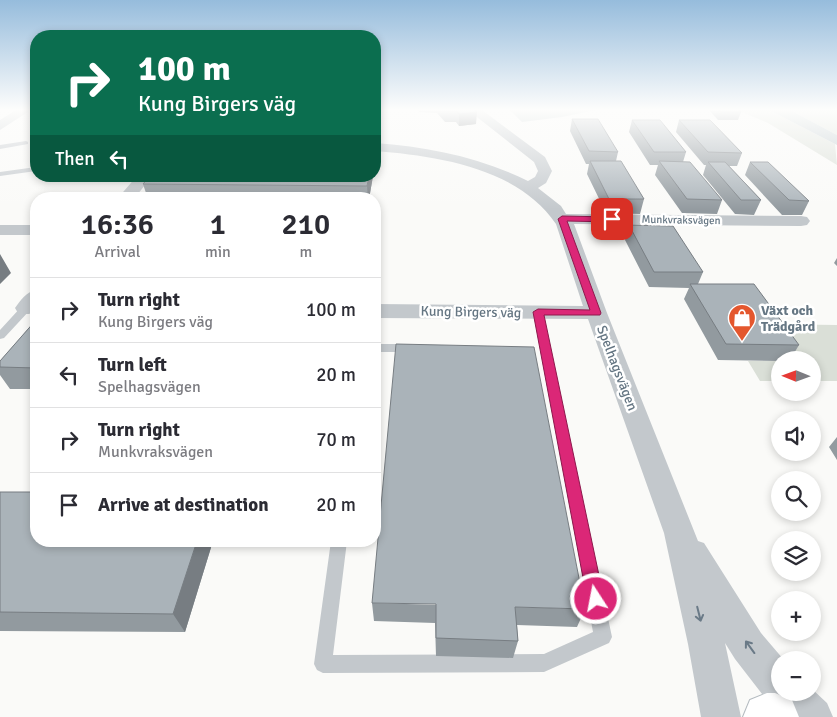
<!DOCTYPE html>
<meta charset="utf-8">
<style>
:root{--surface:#fff;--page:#f7f7f7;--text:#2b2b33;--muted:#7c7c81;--line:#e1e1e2}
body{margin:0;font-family:Signika,sans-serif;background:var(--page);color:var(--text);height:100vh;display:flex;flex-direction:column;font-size:19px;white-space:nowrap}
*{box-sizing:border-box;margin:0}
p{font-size:16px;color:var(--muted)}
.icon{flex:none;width:28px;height:28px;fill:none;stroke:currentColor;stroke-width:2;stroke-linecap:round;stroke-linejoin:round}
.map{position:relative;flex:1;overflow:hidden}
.side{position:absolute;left:30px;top:192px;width:351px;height:355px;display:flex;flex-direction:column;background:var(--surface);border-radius:20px;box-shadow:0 2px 8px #0003}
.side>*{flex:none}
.banner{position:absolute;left:30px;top:30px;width:351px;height:152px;border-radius:20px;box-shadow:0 2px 8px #0003;background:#0b6e4f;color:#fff;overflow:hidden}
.needle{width:32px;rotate:271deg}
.fabs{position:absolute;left:771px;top:351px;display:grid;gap:10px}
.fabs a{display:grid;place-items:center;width:50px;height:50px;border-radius:50%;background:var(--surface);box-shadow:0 2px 8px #0003;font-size:25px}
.pin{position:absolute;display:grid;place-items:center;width:42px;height:42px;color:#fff;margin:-21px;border-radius:10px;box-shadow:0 2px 8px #0006}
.me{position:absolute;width:55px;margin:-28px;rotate:349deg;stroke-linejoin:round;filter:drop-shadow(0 0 4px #0008)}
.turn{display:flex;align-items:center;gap:18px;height:105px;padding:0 25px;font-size:22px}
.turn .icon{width:65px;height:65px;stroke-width:2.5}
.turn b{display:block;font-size:35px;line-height:42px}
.then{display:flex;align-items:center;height:48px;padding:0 25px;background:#0003;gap:10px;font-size:19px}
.eta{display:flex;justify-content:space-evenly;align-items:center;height:85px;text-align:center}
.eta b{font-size:30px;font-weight:600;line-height:35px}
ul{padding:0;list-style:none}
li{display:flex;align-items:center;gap:15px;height:65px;padding:0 25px;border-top:1px solid var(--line)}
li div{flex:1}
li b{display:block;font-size:19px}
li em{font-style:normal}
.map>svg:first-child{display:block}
.green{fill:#dadfd7}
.water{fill:#bbc7cb}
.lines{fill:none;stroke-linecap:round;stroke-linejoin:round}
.secondary-casing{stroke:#b3babf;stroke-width:2}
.service{fill:#c3c8cc;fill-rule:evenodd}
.minor{fill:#c3c8cc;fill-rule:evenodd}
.secondary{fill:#fff;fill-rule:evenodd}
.wall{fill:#929a9f}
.shaded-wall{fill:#777d82}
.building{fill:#aab3b9;stroke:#777d82}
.oneway{stroke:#6a7a87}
.route{fill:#db2777;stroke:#8e194d}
.labels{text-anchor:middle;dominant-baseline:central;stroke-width:5;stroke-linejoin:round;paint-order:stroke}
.far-street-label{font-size:11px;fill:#657683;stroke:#fff}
.poi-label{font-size:14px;font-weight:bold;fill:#657683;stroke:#fff;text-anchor:start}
.street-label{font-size:14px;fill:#657683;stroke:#fff}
</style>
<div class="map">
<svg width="837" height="717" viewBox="0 0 837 717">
<rect width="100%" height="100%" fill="#fafaf8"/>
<path class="green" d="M 737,110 L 769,110 L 835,144 L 837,165 L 768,123 Z
M 790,110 L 837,110 L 837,135 Z
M 764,324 L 837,325 L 837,381 L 813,381 L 812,360 L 788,360 Z
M 748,361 L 780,361 L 780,381 L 760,381 Z"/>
<path class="water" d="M 510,110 L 596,110 L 562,117 L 522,122 Z
M 769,110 L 790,110 L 837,135 L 837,145 Z"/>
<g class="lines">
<defs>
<path id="secondary" d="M 767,693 L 775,693 L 792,700 L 799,717 L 743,717 L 750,700 Z"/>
</defs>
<use href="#secondary" class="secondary-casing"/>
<path class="service" d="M 26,141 L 28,142 L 28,144 L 0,149 L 0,145 Z
M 36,167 L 36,171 L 0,176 L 0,172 Z
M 26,305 L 31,308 L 30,310 L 4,338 L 0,339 L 0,330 L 22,306 Z
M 538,309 L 543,312 L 612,637 L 609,643 L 544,672 L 323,673 L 317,670 L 314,664 L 331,541 L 347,541 L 333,655 L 544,654 L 593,632 L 533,312 Z
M 375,344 L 411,344 L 417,348 L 411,352 L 375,352 Z"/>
<path class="minor" d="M 16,110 L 31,110 L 0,130 L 0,120 Z
M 468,110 L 482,110 L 545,157 L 552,171 L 546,183 L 538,188 L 561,206 L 566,214 L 801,216 L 807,217 L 810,221 L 807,225 L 801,226 L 574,224 L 607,313 L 698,541 L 704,543 L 761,633 L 784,660 L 780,660 L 780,692 L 812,692 L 812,689 L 827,703 L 833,717 L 784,717 L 773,706 L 771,701 L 766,699 L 735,659 L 725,643 L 741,717 L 701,717 L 688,644 L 664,533 L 588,319 L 375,318 L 375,304 L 583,306 L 556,224 C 518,168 438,156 375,151 L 375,143 C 429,147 479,157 528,181 L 535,177 L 538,171 L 534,162 Z
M 137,176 L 152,176 L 134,199 L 117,199 Z
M 0,225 L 36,225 L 36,235 L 0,235 Z
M 36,290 C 37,305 39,318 18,313 L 15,308 C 21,300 26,292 36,290 Z"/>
<use href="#secondary" class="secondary"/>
</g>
<path class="wall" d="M 418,110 L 475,110 L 476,124 L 459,126 L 456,122 L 445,122 L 437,113 L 419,112 Z
M 709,110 L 739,110 L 741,112 L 738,120 L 718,120 Z
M 572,119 L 618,152 L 616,161 L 644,199 L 640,214 L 606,213 L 587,174 L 589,164 L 586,164 L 570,131 Z
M 632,120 L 686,152 L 683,162 L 722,200 L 717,214 L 682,213 L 655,175 L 658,165 L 650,165 L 629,132 Z
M 679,120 L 742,153 L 737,166 L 729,166 L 761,200 L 754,215 L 735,214 L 703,175 L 706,165 L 704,165 L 676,132 Z
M 750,162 L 809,201 L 802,215 L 782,215 L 745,175 Z
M 150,176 L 373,176 L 369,199 L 148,199 L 143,184 Z
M 629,225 L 703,272 L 698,284 L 799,345 L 790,360 L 780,360 L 780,361 L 718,360 L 684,299 L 689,288 L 649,287 L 625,240 Z
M 837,258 L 837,266 L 834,263 Z
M 36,320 L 36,389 L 10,389 L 0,375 L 0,361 Z
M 837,437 L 837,460 L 829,447 Z
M 0,492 L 213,541 L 185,632 L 0,631 Z
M 372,603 L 585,609 L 577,627 L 517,625 L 518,641 L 513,658 L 436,656 L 435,623 L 374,621 Z"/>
<path class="shaded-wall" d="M 477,112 L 476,124 L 459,126 L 459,114 Z
M 376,142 L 377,159 L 375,167 L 375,146 Z
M 369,176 L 373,176 L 369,199 L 368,199 L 367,186 Z
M 0,254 L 11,273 L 0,284 Z
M 197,541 L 213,541 L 185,632 L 173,614 Z"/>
<path class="building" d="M 456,110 L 475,110 L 477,112 L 459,114 Z
M 719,110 L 739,110 L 741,112 L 721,112 Z
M 572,119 L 598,119 L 618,152 L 589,151 Z
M 632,120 L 660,120 L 686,152 L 654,152 Z
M 679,120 L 710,120 L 742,153 L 708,152 Z
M 590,161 L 621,161 L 644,199 L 609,199 Z
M 659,161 L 690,162 L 722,200 L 687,199 Z
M 708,162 L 725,162 L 761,200 L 741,200 Z
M 750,162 L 768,162 L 809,201 L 789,200 Z
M 150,176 L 369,176 L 367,186 L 143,184 Z
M 629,225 L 673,226 L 703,272 L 654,272 Z
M 690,284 L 754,284 L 799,345 L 726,344 Z
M 36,320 L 36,368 L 0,367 L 0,361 Z
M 396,344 L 534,347 L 585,609 L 515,607 L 518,641 L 436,638 L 436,604 L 372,603 Z
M 0,492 L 36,492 L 36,541 L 197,541 L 173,614 L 0,612 Z"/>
<defs><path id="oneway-shaft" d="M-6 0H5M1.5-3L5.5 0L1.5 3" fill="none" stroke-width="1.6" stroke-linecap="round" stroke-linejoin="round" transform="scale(1.25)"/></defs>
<g class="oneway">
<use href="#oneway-shaft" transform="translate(699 614) rotate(76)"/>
<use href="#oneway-shaft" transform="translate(750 647) rotate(-126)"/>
</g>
<linearGradient id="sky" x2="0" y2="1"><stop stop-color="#96bcdc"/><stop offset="0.52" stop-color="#fdfdfc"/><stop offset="1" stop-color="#fdfdfc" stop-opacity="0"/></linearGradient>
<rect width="837" height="211" fill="url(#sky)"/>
<path class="route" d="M 562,216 L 612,217 L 616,219 L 612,222 L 567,221 L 601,313 L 600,315 L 544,315 L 604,599 L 601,605 L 596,608 L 590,605 L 587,599 L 533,312 L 538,309 L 590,310 L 558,219 Z"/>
<defs>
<symbol id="shop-pin" viewBox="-11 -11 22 30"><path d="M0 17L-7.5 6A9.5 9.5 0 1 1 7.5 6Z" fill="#e4572e" stroke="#fff"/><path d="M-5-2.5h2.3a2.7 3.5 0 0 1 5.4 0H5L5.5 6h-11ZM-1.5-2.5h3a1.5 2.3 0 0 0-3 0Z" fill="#fff"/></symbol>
</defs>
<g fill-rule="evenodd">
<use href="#shop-pin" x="726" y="302" width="32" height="43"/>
</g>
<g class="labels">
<g class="far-street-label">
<text transform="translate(681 220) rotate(1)">Munkvraksvägen</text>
</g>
<g class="poi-label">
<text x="761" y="310">Växt och<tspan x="761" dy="16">Trädgård</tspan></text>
</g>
<g class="street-label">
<text transform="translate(471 312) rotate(1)">Kung Birgers väg</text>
<text transform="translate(617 368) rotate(69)">Spelhagsvägen</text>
</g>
</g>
</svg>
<div class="fabs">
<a><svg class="needle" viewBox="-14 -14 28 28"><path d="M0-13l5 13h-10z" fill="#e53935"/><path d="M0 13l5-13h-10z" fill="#7c7c81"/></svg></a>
<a><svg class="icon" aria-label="sound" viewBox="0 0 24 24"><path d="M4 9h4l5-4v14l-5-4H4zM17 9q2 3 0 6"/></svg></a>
<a><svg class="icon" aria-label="search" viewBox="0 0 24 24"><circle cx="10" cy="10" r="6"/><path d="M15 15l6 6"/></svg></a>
<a><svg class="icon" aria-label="layers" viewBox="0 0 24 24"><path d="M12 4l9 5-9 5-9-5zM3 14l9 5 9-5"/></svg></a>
<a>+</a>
<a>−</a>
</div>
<div class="pin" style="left:612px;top:219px;background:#d93025"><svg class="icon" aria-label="arrive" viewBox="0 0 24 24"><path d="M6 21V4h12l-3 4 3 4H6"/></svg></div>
<svg class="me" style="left:596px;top:599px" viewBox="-20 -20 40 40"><circle r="17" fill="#db2777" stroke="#fff" stroke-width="3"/><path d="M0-11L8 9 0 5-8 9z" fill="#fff"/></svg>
<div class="banner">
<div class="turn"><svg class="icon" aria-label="right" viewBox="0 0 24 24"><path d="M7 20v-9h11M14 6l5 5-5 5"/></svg><div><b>100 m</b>Kung Birgers väg</div></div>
<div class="then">Then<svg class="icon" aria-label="left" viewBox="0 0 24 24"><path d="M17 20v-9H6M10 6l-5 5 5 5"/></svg></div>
</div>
<section class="side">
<div class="eta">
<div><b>16:36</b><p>Arrival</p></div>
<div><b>1</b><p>min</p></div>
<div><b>210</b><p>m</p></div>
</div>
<ul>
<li><svg class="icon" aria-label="right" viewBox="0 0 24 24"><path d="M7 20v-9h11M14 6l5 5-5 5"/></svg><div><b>Turn right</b><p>Kung Birgers väg</p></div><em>100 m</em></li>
<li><svg class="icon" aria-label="left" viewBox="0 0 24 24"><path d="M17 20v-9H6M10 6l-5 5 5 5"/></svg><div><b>Turn left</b><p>Spelhagsvägen</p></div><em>20 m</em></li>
<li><svg class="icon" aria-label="right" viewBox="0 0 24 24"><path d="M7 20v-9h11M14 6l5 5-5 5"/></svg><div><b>Turn right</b><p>Munkvraksvägen</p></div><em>70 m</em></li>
<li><svg class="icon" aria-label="arrive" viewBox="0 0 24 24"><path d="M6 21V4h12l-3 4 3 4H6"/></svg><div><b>Arrive at destination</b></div><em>20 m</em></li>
</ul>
</section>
</div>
